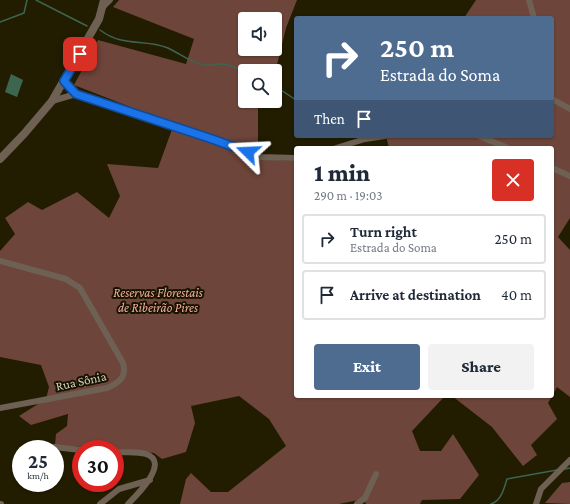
<!DOCTYPE html>
<meta charset="utf-8">
<style>
:root{--surface:#fff;--page:#f2f2f3;--text:#1f2937;--muted:#747a83;--line:#e0e1e3;--accent:#4e6b90}
body{margin:0;font-family:"Crimson Pro",serif;background:var(--page);color:var(--text);height:100vh;display:flex;flex-direction:column;font-size:15px;white-space:nowrap}
*{box-sizing:border-box;margin:0}
p{font-size:13px;color:var(--muted)}
.icon{flex:none;width:22px;height:22px;fill:none;stroke:currentColor;stroke-width:2;stroke-linecap:round;stroke-linejoin:round}
.map{position:relative;flex:1;overflow:hidden}
.sheet{position:absolute;left:294px;top:146px;width:260px;height:252px;display:flex;flex-direction:column;background:var(--surface);border-radius:4px;box-shadow:0 1px 3px #0004}
.sheet>*{flex:none}
.top-card{position:absolute;left:294px;top:16px;width:260px;height:122px;border-radius:4px;box-shadow:0 1px 3px #0004;background:#4e6b90;color:#fff;overflow:hidden}
.fabs{position:absolute;left:238px;top:12px;display:grid;gap:8px}
.fabs a{display:grid;place-items:center;width:44px;height:44px;border-radius:4px;background:var(--surface);box-shadow:0 1px 3px #0004;font-size:20px}
.speed{position:absolute;left:12px;top:440px;display:flex;gap:8px;font-size:20px;font-weight:700;text-align:center}
.speed>*{display:grid;place-content:center;width:52px;height:52px;border-radius:50%;background:var(--surface);box-shadow:0 1px 3px #0004;line-height:1}
.speed small{font-size:10px;font-weight:400}
.speed .limit{border:6px solid #d22;background:#fff;color:#111}
.pin{position:absolute;display:grid;place-items:center;width:34px;height:34px;color:#fff;margin:-17px;border-radius:8px;box-shadow:0 2px 6px #0006}
.me{position:absolute;width:44px;margin:-22px;rotate:291deg;stroke-linejoin:round;filter:drop-shadow(0 0 3px #0008)}
.turn{display:flex;align-items:center;gap:14px;height:84px;padding:0 20px;font-size:18px}
.turn .icon{width:52px;height:52px;stroke-width:2.5}
.turn b{display:block;font-size:28px;line-height:34px}
.then{display:flex;align-items:center;height:38px;padding:0 20px;background:#0003;gap:8px;font-size:15px}
.round{display:grid;place-items:center;flex:none;width:42px;height:42px;border-radius:4px;background:var(--page)}
.overview{display:flex;align-items:center;justify-content:space-between;height:68px;padding:0 20px}
h1{font-size:24px;font-weight:800;line-height:30px}
.action{display:flex;gap:8px;margin-top:auto;padding:8px 20px}
.action a{flex:1;height:46px;border-radius:4px;background:var(--accent);color:#fff;font-size:16px;font-weight:800;line-height:46px;text-align:center}
.action a+a{background:var(--page);color:var(--text)}
ul{padding:0;list-style:none}
li{display:flex;align-items:center;gap:12px;height:50px;margin:0 8px 6px;padding:0 12px;border:2px solid var(--line);border-radius:4px}
li div{flex:1}
li b{display:block;font-size:15px}
li em{font-style:normal}
.map>svg:first-child{display:block}
.forest{fill:#6d453b;fill-rule:evenodd}
.water{fill:#3d6651}
.lines{fill:none;stroke-linecap:round;stroke-linejoin:round}
.stream{stroke:#3d6651;stroke-width:1.5}
.minor{stroke:#6e6154;stroke-width:6}
.tertiary{stroke:#6e6154;stroke-width:8}
.route-casing{stroke:#114b97;stroke-width:10}
.route{stroke:#1a73e8;stroke-width:7}
.labels{text-anchor:middle;dominant-baseline:central;stroke-width:4;stroke-linejoin:round;paint-order:stroke}
.park-label{font-size:13px;font-style:italic;fill:#f5ae9d;stroke:#181300}
.street-label{font-size:13px;fill:#d5d2c0;stroke:#181300}
</style>
<div class="map">
<svg width="570" height="504" viewBox="0 0 570 504">
<rect width="100%" height="100%" fill="#221c00"/>
<path class="forest" d="M 119,0 L 297,0 L 286,28 L 275,73 L 275,71 L 245,71 L 245,101 L 258,101 L 258,159 L 296,161 L 296,396 L 445,396 L 412,431 L 420,451 L 441,451 L 453,434 L 479,475 L 460,499 L 422,500 L 420,504 L 366,504 L 364,499 L 339,504 L 180,504 L 186,479 L 191,473 L 211,492 L 228,492 L 286,446 L 269,419 L 239,396 L 191,406 L 195,423 L 186,452 L 162,459 L 154,453 L 137,451 L 55,445 L 56,434 L 67,426 L 68,414 L 31,425 L 19,416 L 46,399 L 49,387 L 41,365 L 0,357 L 0,251 L 15,234 L 5,218 L 28,202 L 42,210 L 77,192 L 109,218 L 120,196 L 107,164 L 158,168 L 174,124 L 74,85 L 98,40 L 186,64 L 194,39 L 113,7 ZM 245,19 L 275,19 L 275,49 L 245,49 Z
M 476,0 L 570,0 L 570,218 L 558,237 L 570,250 L 570,397 L 557,387 L 552,396 L 552,148 L 389,148 L 386,136 L 552,136 L 552,18 L 464,18 Z
M 452,396 L 552,396 L 548,403 L 557,419 L 531,445 L 537,455 L 523,466 L 492,427 Z
M 570,482 L 570,504 L 545,503 L 562,483 Z"/>
<path class="water" d="M 11,74 L 23,80 L 17,97 L 5,92 Z"/>
<g class="lines">
<path class="stream" d="M 36,0 L 87,26
M 0,22 L 24,13 L 27,0
M 100,30 C 124,48 143,38 168,48 C 181,54 190,63 205,65 C 210,66 215,64 220,64 C 227,64 241,68 245,74
M 275,86 L 296,100
M 565,469 L 570,468
M 491,504 C 501,501 504,489 507,479 L 557,470"/>
<path class="minor" d="M 529,0 L 534,18
M 104,6 L 110,0
M 64,81 L 76,94 L 212,139 L 260,157 L 296,158
M 552,99 L 570,109
M 52,101 L 76,94
M 479,136 L 508,148
M 336,148 L 365,139 L 385,136
M 552,168 L 570,176
M 0,261 L 66,279 L 80,288 L 123,363 C 127,377 119,383 107,388 L 0,408
M 54,447 L 81,450
M 115,452 C 124,453 137,451 146,454 C 171,462 136,496 128,504
M 0,504 L 1,504
M 100,504 L 119,489 L 150,480
M 357,504 L 365,498 L 376,474
M 536,504 L 541,489 L 570,460"/>
<path class="tertiary" d="M 0,159 L 24,134 L 52,101 L 99,19 L 104,0"/>
</g>
<g class="lines">
<defs>
<path id="route" d="M 80,54 L 64,81 L 76,94 L 212,139 L 248,152"/>
</defs>
<use href="#route" class="route-casing"/>
<use href="#route" class="route"/>
</g>
<g class="labels">
<g class="park-label">
<text x="158" y="292">Reservas Florestais<tspan x="158" dy="15">de Ribeirão Pires</tspan></text>
</g>
<g class="street-label">
<text transform="translate(81 381) rotate(-12)">Rua Sônia</text>
</g>
</g>
</svg>
<div class="fabs">
<a><svg class="icon" aria-label="sound" viewBox="0 0 24 24"><path d="M4 9h4l5-4v14l-5-4H4zM17 9q2 3 0 6"/></svg></a>
<a><svg class="icon" aria-label="search" viewBox="0 0 24 24"><circle cx="10" cy="10" r="6"/><path d="M15 15l6 6"/></svg></a>
</div>
<div class="speed"><div>25<small>km/h</small></div><div class="limit">30</div></div>
<div class="pin" style="left:80px;top:54px;background:#d93025"><svg class="icon" aria-label="arrive" viewBox="0 0 24 24"><path d="M6 21V4h12l-3 4 3 4H6"/></svg></div>
<svg class="me" style="left:248px;top:152px" viewBox="-20 -20 40 40"><path d="M0-17L14 15 0 8-14 15z" fill="#1a73e8" stroke="#fff" stroke-width="4"/></svg>
<div class="top-card">
<div class="turn"><svg class="icon" aria-label="right" viewBox="0 0 24 24"><path d="M7 20v-9h11M14 6l5 5-5 5"/></svg><div><b>250 m</b>Estrada do Soma</div></div>
<div class="then">Then<svg class="icon" aria-label="arrive" viewBox="0 0 24 24"><path d="M6 21V4h12l-3 4 3 4H6"/></svg></div>
</div>
<section class="sheet">
<div class="overview"><div><h1>1 min</h1><p>290 m · 19:03</p></div><a class="round" style="background:#d93025;color:#fff"><svg class="icon" aria-label="close" viewBox="0 0 24 24"><path d="M6 6l12 12M18 6L6 18"/></svg></a></div>
<ul>
<li><svg class="icon" aria-label="right" viewBox="0 0 24 24"><path d="M7 20v-9h11M14 6l5 5-5 5"/></svg><div><b>Turn right</b><p>Estrada do Soma</p></div><em>250 m</em></li>
<li><svg class="icon" aria-label="arrive" viewBox="0 0 24 24"><path d="M6 21V4h12l-3 4 3 4H6"/></svg><div><b>Arrive at destination</b></div><em>40 m</em></li>
</ul>
<div class="action"><a>Exit</a><a>Share</a></div>
</section>
</div>
